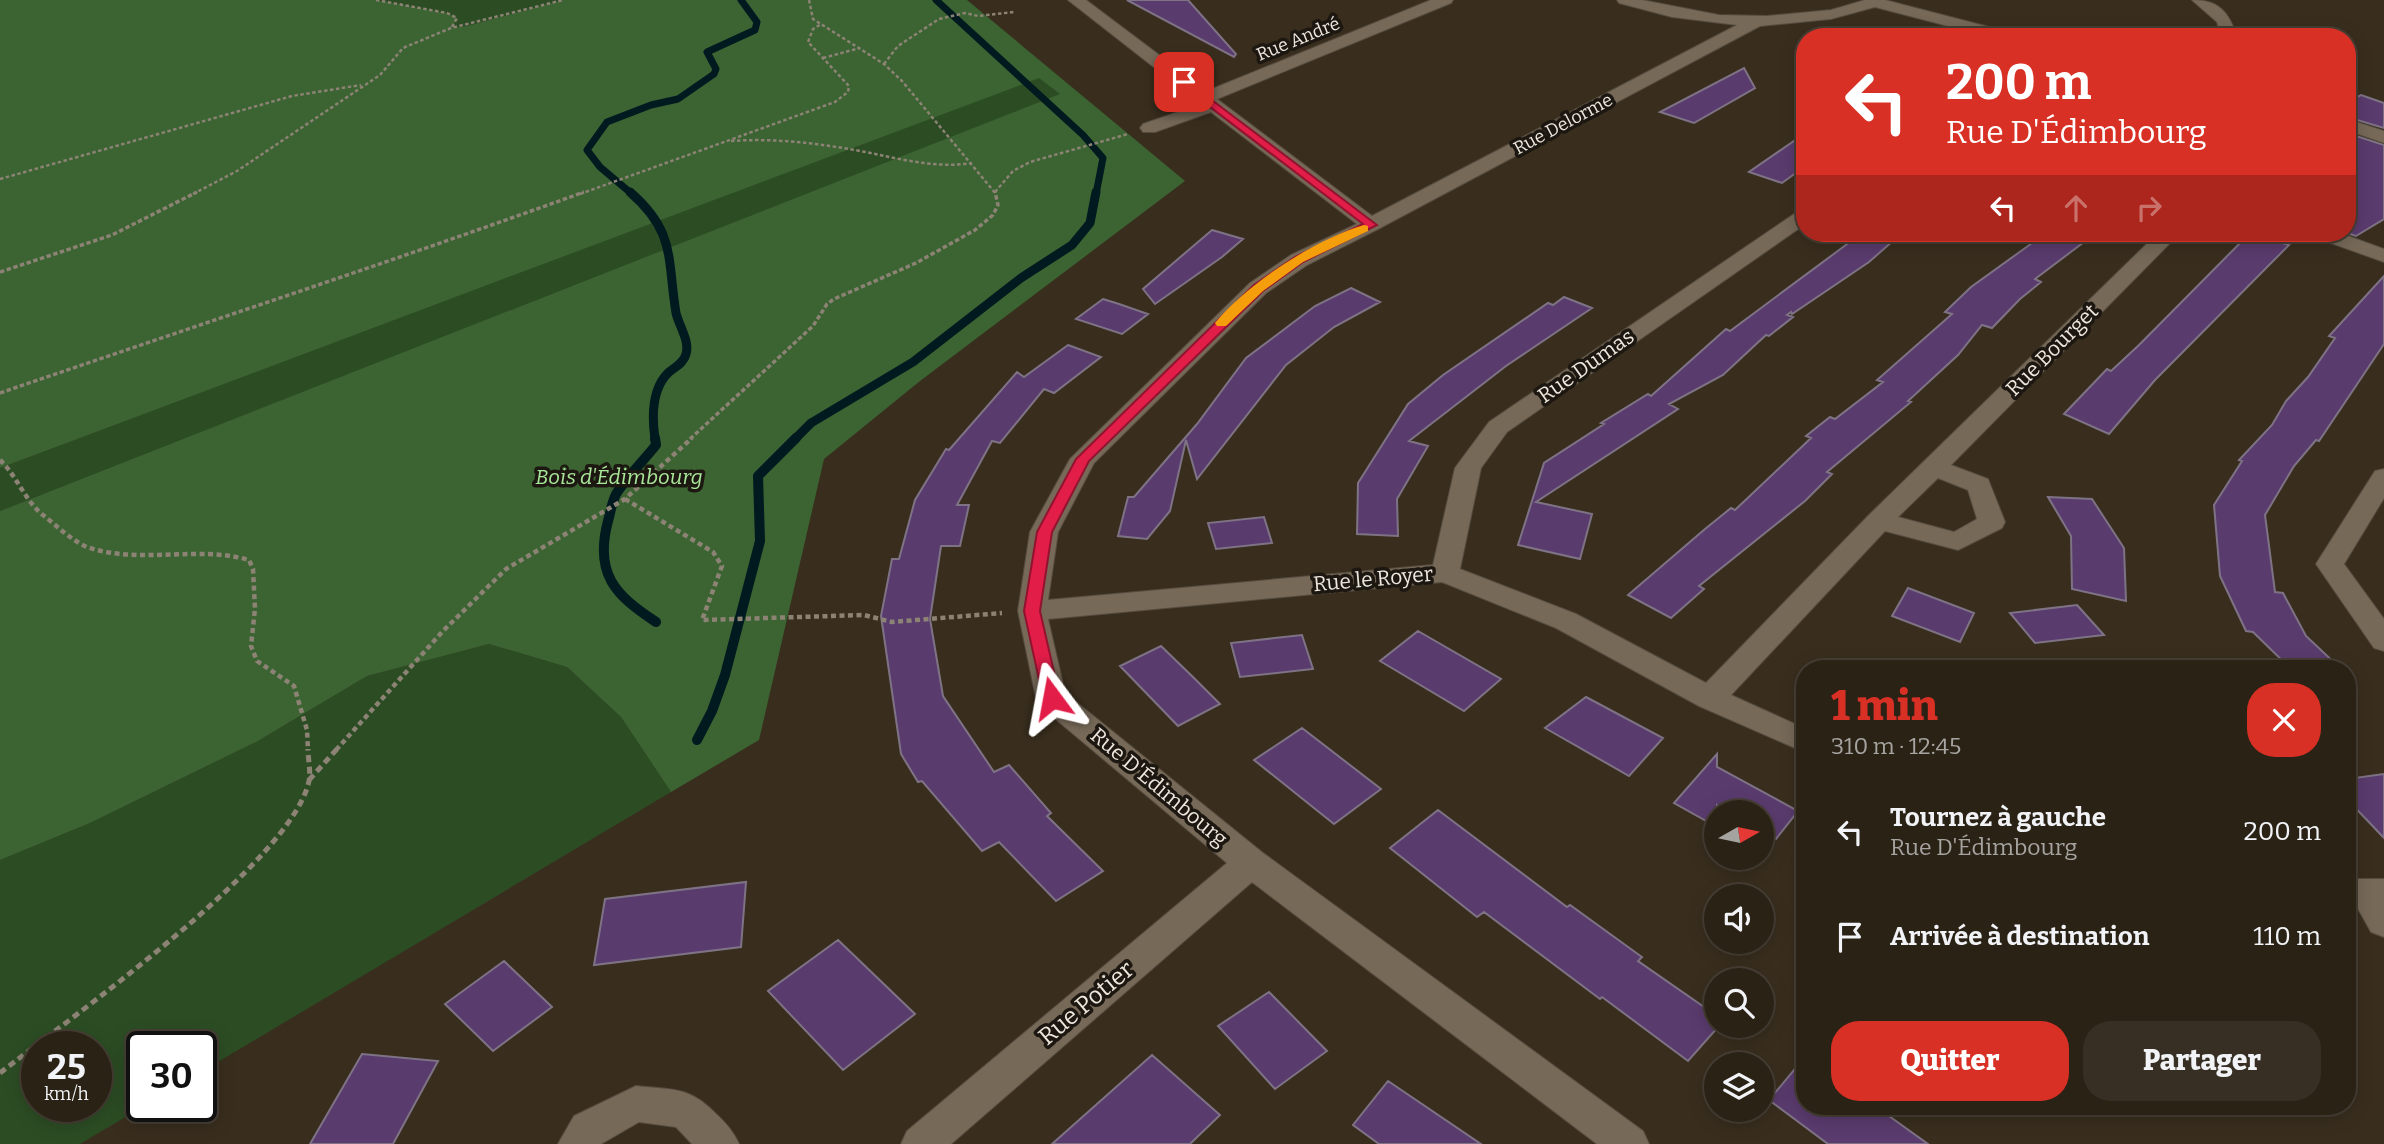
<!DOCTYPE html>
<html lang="fr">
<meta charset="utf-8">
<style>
:root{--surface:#2b2216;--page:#372f23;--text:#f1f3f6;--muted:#a6a4a1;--line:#473f35;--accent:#d93025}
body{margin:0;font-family:Bitter,serif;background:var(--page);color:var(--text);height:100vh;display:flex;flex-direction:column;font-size:26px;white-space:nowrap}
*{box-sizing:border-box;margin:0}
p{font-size:23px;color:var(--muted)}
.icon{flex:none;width:38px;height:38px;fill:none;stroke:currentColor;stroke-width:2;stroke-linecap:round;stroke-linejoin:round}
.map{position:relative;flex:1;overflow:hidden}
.sheet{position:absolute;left:1796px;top:660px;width:560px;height:455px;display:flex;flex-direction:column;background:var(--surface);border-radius:28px;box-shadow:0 4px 18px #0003,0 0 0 2px var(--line)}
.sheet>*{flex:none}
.top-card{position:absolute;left:1796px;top:28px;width:560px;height:214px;border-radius:28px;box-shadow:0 4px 18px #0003,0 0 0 2px var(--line);background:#d93025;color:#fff;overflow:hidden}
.needle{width:46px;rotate:81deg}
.fabs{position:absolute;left:1704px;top:800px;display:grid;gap:14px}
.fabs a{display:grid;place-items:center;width:70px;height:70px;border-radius:50%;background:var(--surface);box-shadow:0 4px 18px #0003,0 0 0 2px var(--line);font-size:35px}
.speed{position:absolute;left:21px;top:1031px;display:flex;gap:14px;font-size:35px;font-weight:700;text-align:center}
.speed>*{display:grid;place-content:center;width:91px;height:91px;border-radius:50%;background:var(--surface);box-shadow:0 4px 18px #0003,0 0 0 2px var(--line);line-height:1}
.speed small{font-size:18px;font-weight:400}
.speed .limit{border:4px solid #111;border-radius:10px;background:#fff;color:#111}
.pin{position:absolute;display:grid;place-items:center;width:60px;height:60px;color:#fff;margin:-30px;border-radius:14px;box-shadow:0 4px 10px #0006}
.me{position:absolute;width:77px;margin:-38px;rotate:347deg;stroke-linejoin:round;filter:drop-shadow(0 0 5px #0008)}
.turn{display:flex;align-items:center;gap:24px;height:147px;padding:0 35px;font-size:32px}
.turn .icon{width:91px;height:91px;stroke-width:2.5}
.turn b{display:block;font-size:49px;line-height:60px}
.lanes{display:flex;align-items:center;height:66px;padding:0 35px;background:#0003;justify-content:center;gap:35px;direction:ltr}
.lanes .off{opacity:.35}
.round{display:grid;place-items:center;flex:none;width:74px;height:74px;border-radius:28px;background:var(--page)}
.overview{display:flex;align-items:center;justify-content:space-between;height:119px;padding:0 35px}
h1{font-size:42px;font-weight:800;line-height:52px;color:var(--accent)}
.primary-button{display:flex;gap:14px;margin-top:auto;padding:14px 35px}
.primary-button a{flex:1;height:80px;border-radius:28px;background:var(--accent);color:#fff;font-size:28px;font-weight:800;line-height:80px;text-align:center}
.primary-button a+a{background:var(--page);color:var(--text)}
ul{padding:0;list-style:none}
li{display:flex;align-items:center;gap:21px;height:105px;padding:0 35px}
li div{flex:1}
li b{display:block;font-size:26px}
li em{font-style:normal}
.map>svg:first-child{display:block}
.green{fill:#2c4d24;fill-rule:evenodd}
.forest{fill:#3b6432}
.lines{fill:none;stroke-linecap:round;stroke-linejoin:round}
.stream-far2{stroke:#001a1f;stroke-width:7}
.stream-far1{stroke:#001a1f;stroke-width:9}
.stream{stroke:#001a1f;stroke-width:10}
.building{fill:#5a3b6e;stroke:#7e7385;stroke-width:2}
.minor-casing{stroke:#564c3f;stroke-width:2}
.path-far3{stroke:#8c8375;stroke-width:2.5;stroke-dasharray:3.5 2.5;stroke-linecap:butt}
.path-far2{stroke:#8c8375;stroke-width:3.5;stroke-dasharray:4.5 2.5;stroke-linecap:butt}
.path-far1{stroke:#8c8375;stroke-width:4.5;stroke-dasharray:5 3.5;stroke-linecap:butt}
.path{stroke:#8c8375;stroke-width:5;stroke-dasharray:7 4.5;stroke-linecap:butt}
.minor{fill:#766958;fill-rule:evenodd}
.route{fill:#e11d48;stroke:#92132f;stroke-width:2}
.slow{fill:#f59e0b}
.labels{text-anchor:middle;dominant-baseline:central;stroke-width:7;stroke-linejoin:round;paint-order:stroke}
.far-street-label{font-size:18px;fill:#eee7dd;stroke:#1c1710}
.street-label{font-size:21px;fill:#eee7dd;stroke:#1c1710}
.park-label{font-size:21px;font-style:italic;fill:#a9e79a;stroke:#1c1710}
.near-street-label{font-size:24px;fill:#eee7dd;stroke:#1c1710}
</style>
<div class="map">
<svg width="2384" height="1144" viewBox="0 0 2384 1144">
<rect width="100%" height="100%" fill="#392e1e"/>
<path class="green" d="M 376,0 L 563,0 L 467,26 L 451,28 L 447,13 Z
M 1040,77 L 1061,94 L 0,511 L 0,468 Z
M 489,644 L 567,667 L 621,717 L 671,792 L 201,1072 L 201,1046 L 142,1046 L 142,1106 L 144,1106 L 80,1144 L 0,1144 L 0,860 L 90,823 L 258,741 L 367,676 ZM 37,1046 L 96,1046 L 96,1106 L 37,1106 Z"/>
<path class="forest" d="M 0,0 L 376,0 L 447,13 L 457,18 L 452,28 L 467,26 L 563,0 L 967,0 L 1185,181 L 920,381 L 824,459 L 759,740 L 671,792 L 621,717 L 567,667 L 489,644 L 367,676 L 258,741 L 90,823 L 0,860 L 0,511 L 1060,94 L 1039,78 L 0,468 Z"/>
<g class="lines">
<path class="stream-far2" d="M 936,0 L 1083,135 L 1103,158 L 1096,194
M 632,194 L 600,167 L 587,150 L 607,122 L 651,105 L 678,99 L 714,74 L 716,69 L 707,52 L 755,30 L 757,22 L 741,0"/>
<path class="stream-far1" d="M 630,192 C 676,232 667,258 676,313 C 679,326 690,341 686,354 C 684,363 675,367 668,373 C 651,390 652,418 655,439
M 795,439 L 811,423 L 913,362 L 1021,278 L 1072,245 L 1090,223 L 1096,192"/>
<path class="stream" d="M 655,438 L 656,445 C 644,460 629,475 618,491 C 612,499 611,511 608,521 C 594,574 615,595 656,622
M 697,740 L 712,711 L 725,675 L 760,541 L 758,476 L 796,438"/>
</g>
<path class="building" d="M 1127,0 L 1188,0 L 1236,54 L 1234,57 Z
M 1744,68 L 1755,88 L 1694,123 L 1660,112 Z
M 2361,95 L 2384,103 L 2384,128 L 2347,117 L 2347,102 Z
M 2347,133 L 2384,145 L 2384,219 L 2356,236 L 2347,233 Z
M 1804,134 L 1804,167 L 1782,183 L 1749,172 Z
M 1212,230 L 1243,239 L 1222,257 L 1155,304 L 1143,289 Z
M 1862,233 L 1902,233 L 1869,262 L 1792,314 L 1791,312 L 1787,315 L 1793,317 L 1769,336 L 1766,335 L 1723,375 L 1669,404 L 1678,409 L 1536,502 L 1592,514 L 1580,559 L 1518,545 L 1544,463 L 1604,424 L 1601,423 L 1648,394 L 1651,396 L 1726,329 L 1730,331 Z
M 2046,233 L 2096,233 L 2035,279 L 2041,282 L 2020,299 L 1992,328 L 1982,325 L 1958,355 L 1908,401 L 1911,402 L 1827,472 L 1832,474 L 1805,501 L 1699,586 L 1704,589 L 1671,618 L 1628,595 L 1705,529 L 1731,508 L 1735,510 L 1811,438 L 1806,436 L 1830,417 L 1835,419 L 1883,382 L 1877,380 L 1952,314 L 1945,312 L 1971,287 Z
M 2250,233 L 2289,245 L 2155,380 L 2109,434 L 2064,414 L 2107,369 L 2111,371 L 2139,345 Z
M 2384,276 L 2384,344 L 2319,441 L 2316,440 L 2294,466 L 2265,515 L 2275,592 L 2283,593 L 2306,636 L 2340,668 L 2290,668 L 2253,632 L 2246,631 L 2220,576 L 2214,505 L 2242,461 L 2239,460 L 2272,425 L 2286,401 L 2308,377 L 2335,338 L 2329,336 Z
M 1351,288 L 1380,302 L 1334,327 L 1286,365 L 1197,479 L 1186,440 L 1170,511 L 1147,539 L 1118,536 L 1128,497 L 1134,497 L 1197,424 L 1246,358 L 1315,306 Z
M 1564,297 L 1592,308 L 1506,366 L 1409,441 L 1428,446 L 1397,499 L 1398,536 L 1357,534 L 1358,483 L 1408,404 L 1443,375 L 1548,303 L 1553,305 Z
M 1103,299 L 1119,304 L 1148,314 L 1122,334 L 1076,319 Z
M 1068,345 L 1101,357 L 1054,393 L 1044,389 L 1000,443 L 992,441 L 957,505 L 969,505 L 960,546 L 941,546 L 930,619 L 943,696 L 994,772 L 1009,765 L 1051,813 L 1047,816 L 1103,871 L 1056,901 L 999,842 L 982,851 L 922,781 L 918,782 L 901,754 L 881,616 L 892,559 L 899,559 L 915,500 L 946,449 L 949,450 L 1017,372 L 1024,377 Z
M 2048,497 L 2092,499 L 2124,548 L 2126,601 L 2072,589 L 2071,536 Z
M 1264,517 L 1272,543 L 1216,549 L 1208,523 Z
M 1908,588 L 1974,613 L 1960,642 L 1892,616 Z
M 2077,605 L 2104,635 L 2035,643 L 2010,613 Z
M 1418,631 L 1501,679 L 1464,711 L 1380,661 Z
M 1302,635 L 1313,669 L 1240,677 L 1231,643 Z
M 1161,646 L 1194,678 L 1220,704 L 1178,726 L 1120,666 Z
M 1586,697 L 1663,738 L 1629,776 L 1545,728 Z
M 1302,728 L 1381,789 L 1334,824 L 1254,760 Z
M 1717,754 L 1717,767 L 1798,811 L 1776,839 L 1762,831 L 1762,812 L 1729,812 L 1717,805 L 1717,827 L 1674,803 Z
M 2384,774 L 2384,838 L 2347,799 L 2347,779 Z
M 1438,810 L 1567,907 L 1570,905 L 1642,957 L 1638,961 L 1717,1016 L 1717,1026 L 1719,1026 L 1688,1061 L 1602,997 L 1600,999 L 1484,912 L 1477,917 L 1390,848 Z
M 746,882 L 741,947 L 594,965 L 605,899 Z
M 838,940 L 915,1014 L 843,1070 L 768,991 Z
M 504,961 L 552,1007 L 493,1051 L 445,1004 Z
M 1269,992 L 1327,1051 L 1275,1089 L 1218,1026 Z
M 362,1054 L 438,1061 L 393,1144 L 310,1144 Z
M 1152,1055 L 1220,1115 L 1190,1144 L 1052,1144 Z
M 1804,1058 L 1804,1106 L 1875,1106 L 1928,1144 L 1828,1144 L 1769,1100 Z
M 1388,1081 L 1481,1144 L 1379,1144 L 1353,1125 Z"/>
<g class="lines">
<defs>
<path id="minor" d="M 1068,0 L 1086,0 L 1207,91 L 1431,0 L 1453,0 L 1451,3 L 1217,99 L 1372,216 L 1737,25 L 1672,17 L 1619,3 L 1617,0 L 1642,0 L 1719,15 L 1767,16 L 1831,10 L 1865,0 L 1885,0 L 2016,34 L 2018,37 L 1990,37 L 1875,7 L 1831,19 L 1760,26 L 1378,229 L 1307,265 L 1266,293 L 1094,463 L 1058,532 L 1048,600 L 1433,565 L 1455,468 L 1489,422 L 1797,212 L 1804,210 L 1804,225 L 1507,432 L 1481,468 L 1460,569 L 1576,614 L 1706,683 L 1869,515 L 2158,233 L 2180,233 L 1951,465 L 1988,479 L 2005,522 L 2002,528 L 1958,550 L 1885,531 L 1731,695 L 1804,728 L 1804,752 L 1699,706 L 1556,628 L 1442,582 L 1048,619 L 1065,693 L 1263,853 L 1643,1131 L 1649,1144 L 1597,1144 L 1252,882 L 951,1144 L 901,1144 L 907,1131 L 1227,863 L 1040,706 L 1036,698 L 1018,611 L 1030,532 L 1070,459 L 1250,283 L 1291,255 L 1357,224 L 1211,112 L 1155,132 L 1143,132 L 1140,128 L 1143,124 L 1201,104 ZM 1938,478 L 1968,490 L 1977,519 L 1954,532 L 1898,517 Z
M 2192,0 C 2219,0 2229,12 2237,37 L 2221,37 L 2217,22 Z
M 2347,119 L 2384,131 L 2384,143 L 2347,130 Z
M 2311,233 L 2340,233 L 2384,249 L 2384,262 L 2314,237 Z
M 2384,469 L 2384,498 L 2344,564 L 2384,619 L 2384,651 L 2374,648 L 2316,564 L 2375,471 Z
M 2347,879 L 2384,879 L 2384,937 L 2371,932 L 2357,907 L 2347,907 Z
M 636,1086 C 673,1090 689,1086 716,1114 C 726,1123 733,1131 739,1144 L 692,1144 L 676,1127 L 639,1122 L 601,1144 L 558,1144 L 574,1116 Z"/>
</defs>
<use href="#minor" class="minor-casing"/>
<path class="path-far3" d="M 376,0 L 447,13 L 457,18 L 452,27
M 809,0 L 813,19 L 884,64 L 902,81 L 996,194
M 823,58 L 860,48
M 884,64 L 898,46 L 939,19 L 965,13 L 978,16 L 1014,12
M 731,141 C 774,138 817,143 860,151 C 898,158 933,169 972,163
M 0,179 L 292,96 L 361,85
M 995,192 L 1013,171 L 1030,162 L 1128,134
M 193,194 L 237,171 L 380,75 L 403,48 L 451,28 L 563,0
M 580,194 L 835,102 L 848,92 L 849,86 L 808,42 L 813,29 L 821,24"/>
<path class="path-far2" d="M 0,272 L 112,235 L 197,192
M 0,393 C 195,326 391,262 584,192
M 690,439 L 813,326 L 827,304 L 834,299 L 916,263 L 975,230 L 993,215 L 998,205 L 995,192"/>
<path class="path-far1" d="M 0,460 C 17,476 25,501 43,515 C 56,525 72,541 87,547 C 139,565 198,545 249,560 L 253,569 L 255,609 L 251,646 L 257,661 L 294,686 L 307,730 L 308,750
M 625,499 L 713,552 L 722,566 L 702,620 L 864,615 L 892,622 L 1002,613
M 336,750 L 443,631 L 506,569 L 625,499 L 692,438"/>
<path class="path" d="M 309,780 L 337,749
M 0,1073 C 70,1018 292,862 309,781 C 311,771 308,759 308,749"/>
<use href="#minor" class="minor"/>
</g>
<path class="route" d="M 1184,79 L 1377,225 L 1303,262 L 1263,291 L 1089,461 L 1052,532 L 1040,611 L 1060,698 L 1052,704 L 1043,698 L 1024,611 L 1037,532 L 1076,459 L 1254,285 L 1295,257 L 1363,224 L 1180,84 L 1179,82 Z"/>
<path class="slow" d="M 1364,225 L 1368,226 L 1368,231 L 1303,262 L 1263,291 L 1226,326 L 1217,326 L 1215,323 C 1248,283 1314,240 1364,225 Z"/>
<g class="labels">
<g class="far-street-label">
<text transform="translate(1298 39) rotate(-22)">Rue André</text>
<text transform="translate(1563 124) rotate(-28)">Rue Delorme</text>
</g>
<g class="street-label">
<text transform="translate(2052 350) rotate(-45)">Rue Bourget</text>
<text transform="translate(1586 366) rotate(-35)">Rue Dumas</text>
<text transform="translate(1373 579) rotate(-5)">Rue le Royer</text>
<text transform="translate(1159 787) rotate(40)">Rue D'Édimbourg</text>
</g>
<g class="park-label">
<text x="619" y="477">Bois d'Édimbourg</text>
</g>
<g class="near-street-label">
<text transform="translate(1086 1003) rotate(-40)">Rue Potier</text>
</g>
</g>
</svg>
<div class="fabs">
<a><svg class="needle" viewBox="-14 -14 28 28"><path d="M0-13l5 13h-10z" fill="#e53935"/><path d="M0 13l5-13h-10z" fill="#a6a4a1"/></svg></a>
<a><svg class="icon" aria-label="sound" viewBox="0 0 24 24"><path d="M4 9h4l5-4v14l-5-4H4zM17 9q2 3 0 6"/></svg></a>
<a><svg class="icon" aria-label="search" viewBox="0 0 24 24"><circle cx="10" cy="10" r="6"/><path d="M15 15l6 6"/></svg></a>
<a><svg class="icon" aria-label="layers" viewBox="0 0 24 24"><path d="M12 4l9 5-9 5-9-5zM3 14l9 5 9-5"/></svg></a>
</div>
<div class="speed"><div>25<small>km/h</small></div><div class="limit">30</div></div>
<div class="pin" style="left:1184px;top:82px;background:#d93025"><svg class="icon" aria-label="arrive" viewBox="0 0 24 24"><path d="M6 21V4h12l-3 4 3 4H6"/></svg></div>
<svg class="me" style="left:1052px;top:698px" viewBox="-20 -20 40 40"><path d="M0-17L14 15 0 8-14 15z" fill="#e11d48" stroke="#fff" stroke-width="4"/></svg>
<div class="top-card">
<div class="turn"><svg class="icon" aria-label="left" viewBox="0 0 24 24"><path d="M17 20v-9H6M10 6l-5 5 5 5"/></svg><div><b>200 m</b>Rue D'Édimbourg</div></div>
<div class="lanes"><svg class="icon" aria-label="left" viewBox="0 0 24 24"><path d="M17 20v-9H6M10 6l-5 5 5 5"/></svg><svg class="icon off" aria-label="ahead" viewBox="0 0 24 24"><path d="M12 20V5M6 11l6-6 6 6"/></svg><svg class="icon off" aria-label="right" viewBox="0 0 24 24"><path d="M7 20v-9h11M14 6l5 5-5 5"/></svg></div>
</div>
<section class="sheet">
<div class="overview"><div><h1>1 min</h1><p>310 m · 12:45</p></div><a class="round" style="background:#d93025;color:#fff"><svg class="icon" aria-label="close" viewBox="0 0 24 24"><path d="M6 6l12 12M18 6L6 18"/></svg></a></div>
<ul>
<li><svg class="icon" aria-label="left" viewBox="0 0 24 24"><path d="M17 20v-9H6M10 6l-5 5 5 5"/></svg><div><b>Tournez à gauche</b><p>Rue D'Édimbourg</p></div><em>200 m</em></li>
<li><svg class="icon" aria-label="arrive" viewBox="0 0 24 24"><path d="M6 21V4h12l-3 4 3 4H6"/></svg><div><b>Arrivée à destination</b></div><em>110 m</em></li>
</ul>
<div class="primary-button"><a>Quitter</a><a>Partager</a></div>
</section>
</div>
